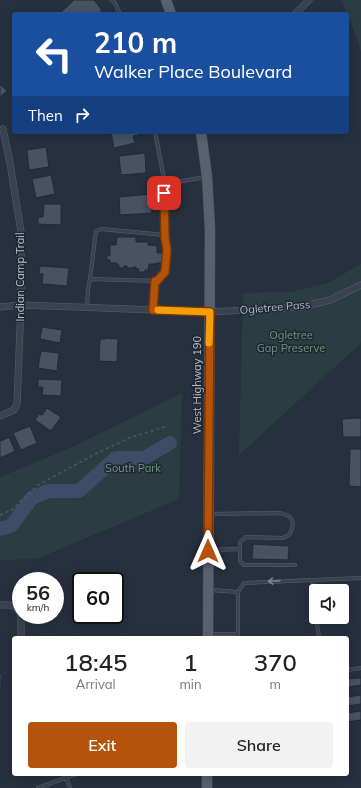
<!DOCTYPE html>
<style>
:root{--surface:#fff;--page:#f2f2f2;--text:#222;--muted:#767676;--accent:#b45309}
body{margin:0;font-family:Mulish,sans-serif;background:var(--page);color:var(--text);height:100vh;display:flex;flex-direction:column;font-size:15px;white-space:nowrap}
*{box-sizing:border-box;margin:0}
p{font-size:13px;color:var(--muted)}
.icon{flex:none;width:22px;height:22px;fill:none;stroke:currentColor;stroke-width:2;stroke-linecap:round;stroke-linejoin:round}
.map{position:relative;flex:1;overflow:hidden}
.sheet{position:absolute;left:12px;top:636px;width:337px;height:140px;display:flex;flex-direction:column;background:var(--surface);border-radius:4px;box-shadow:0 2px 10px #0003}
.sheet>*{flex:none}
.top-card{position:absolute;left:12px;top:12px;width:337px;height:122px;border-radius:4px;box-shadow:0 2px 10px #0003;background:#1a4fa0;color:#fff;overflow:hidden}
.controls{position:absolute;left:309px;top:584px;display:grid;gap:8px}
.controls a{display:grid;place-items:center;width:40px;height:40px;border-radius:4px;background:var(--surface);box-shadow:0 2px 10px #0003;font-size:20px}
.speed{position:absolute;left:12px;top:572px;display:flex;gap:8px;font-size:20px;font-weight:700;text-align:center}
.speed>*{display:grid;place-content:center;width:52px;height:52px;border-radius:50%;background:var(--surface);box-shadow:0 2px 10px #0003;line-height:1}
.speed small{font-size:10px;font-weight:400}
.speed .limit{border:2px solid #111;border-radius:6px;background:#fff;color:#111}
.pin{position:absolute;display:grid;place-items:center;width:34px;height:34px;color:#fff;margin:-17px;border-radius:8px;box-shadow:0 2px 6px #0006}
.me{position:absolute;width:44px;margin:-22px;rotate:0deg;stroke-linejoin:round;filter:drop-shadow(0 0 3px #0008)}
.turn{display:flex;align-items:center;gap:14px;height:84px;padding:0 16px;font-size:18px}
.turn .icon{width:52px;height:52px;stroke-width:2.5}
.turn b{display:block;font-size:28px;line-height:34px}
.then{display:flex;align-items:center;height:38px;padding:0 16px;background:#0003;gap:8px;font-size:15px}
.eta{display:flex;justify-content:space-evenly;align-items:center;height:68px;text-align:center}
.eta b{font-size:24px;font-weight:600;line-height:28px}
.cta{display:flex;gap:8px;margin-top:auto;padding:8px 16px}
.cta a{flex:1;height:46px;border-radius:4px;background:var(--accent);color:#fff;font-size:16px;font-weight:600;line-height:46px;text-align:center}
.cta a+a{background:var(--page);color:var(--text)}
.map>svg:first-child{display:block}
.green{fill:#2a3e41}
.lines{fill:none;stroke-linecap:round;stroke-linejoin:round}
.river{stroke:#3d4c67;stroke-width:14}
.building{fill:#485263;stroke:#212936}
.service-casing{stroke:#58606c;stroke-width:4}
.minor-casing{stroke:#58606c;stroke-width:7}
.primary-casing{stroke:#444b58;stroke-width:11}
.path{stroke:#495b5f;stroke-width:1.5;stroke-dasharray:3 3;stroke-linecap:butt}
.service{stroke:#3b424f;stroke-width:3}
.minor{stroke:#3b424f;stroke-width:6}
.primary{stroke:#59616f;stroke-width:10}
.oneway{stroke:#7f8692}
.route-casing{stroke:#753606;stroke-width:10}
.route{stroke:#b45309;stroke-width:7}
.slow{stroke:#f59e0b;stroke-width:7}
.labels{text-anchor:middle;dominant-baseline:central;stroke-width:3;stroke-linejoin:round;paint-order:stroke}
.street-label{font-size:11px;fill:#b7bdc9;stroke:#1f2734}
.park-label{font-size:11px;fill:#6f997b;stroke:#1f2734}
</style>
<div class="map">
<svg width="361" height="788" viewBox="0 0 361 788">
<rect width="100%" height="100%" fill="#27303f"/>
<path class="green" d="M 341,0 L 361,0 L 361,52 L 353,28 Z
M 361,264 L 361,343 L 239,455 L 243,293 L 290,292 L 328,283 Z
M 182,393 L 179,499 L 36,559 L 0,560 L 0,477 L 66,450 Z"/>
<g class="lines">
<path class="river" d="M 0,529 L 11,526 L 32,498 L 48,491 L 79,491 L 116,458 L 144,458 L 170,443"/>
</g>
<path class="building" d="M 74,0 L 94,0 L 101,9 L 101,14 L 59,14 Z
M 0,84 L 7,91 L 0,97 Z
M 111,132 L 138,132 L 139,135 L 133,136 L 135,143 L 114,148 Z
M 46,147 L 49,167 L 29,170 L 27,150 Z
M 145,153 L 146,173 L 121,175 L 119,156 Z
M 51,175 L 55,194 L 36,198 L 32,179 Z
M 151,194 L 152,213 L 120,215 L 119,197 Z
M 44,204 L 61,204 L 61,225 L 38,224 L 38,217 L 43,217 Z
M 117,237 L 136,237 L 136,242 L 148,242 L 148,245 L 157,246 L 157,253 L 163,253 L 163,263 L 157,263 L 157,264 L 149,264 L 148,270 L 145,270 L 145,272 L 138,272 L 139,269 L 136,269 L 136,267 L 133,267 L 133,268 L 127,268 L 127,266 L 124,266 L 124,268 L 119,268 L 119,265 L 117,265 L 117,263 L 110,263 L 110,260 L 107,260 L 107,255 L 110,256 L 110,245 L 116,245 Z
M 40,266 L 69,268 L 67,286 L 42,284 L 43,274 L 39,274 Z
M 42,327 L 62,330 L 60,343 L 40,339 Z
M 106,338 L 118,339 L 117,362 L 99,361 L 100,339 L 105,339 Z
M 41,351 L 59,353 L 57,371 L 38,368 Z
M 38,379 L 62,380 L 61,396 L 42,395 L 43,387 L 38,387 Z
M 47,408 L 61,417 L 51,431 L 35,420 L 39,414 L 42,415 Z
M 361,418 L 361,437 L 343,437 L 342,419 Z
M 30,426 L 37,443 L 21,450 L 13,433 Z
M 9,437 L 15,451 L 0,458 L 0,439 L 1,441 Z
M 350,449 L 361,449 L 361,487 L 349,486 Z
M 253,544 L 289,546 L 288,560 L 252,559 Z
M 0,673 L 2,674 L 1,689 L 0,689 Z
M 361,678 L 361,685 L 347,687 L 347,679 Z
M 361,695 L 361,704 L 347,706 L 347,697 Z
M 361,711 L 361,720 L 347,722 L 347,713 Z"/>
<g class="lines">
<defs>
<path id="service" d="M 111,0 L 115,3 L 120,14
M 155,132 L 165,184 L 206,177
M 165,235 L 101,229 L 96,231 L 90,279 L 157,281 L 165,272 L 167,250 L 165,238 L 165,184
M 87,307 L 88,290 L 90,279
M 153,309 L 155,281
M 211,514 L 281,513 L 289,516 L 293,522 L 292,529 L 289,535 L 283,538 L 246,537 L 240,542 L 240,549
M 210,550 L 240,549 L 240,561 L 244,565 L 295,565
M 313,580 L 316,615
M 211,590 L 238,592 L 238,638
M 238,592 L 244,583 L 361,578
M 316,617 L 319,638
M 209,634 L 238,634
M 347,670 L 361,668
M 66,777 L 70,788
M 38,788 L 76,774"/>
<path id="minor" d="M 295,14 L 309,0
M 0,307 L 21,305 L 210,312 L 300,307 L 330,300 L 361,285
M 0,416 L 14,410 L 17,404 L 21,305 L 21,232 L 10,163 L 3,129
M 0,605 C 10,604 15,605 21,614
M 21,638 L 21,615"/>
<path id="primary" d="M 166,0 L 171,14
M 201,132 L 207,177 L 210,229 L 208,638
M 207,788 L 207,774"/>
</defs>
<use href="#service" class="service-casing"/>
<use href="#minor" class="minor-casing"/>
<use href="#primary" class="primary-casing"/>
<path class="path" d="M 0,515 L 13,509 L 25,497 L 38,485 L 97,453 L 129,438 L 168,426"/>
<use href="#service" class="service"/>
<use href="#minor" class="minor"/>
<use href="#primary" class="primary"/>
</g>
<defs><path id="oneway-shaft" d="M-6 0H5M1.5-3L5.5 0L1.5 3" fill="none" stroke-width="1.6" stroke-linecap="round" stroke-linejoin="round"/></defs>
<use class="oneway" href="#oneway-shaft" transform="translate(274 581) rotate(177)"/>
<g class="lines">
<defs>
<path id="route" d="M 164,193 L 165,238 L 167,250 L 165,272 L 157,281 L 155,281 L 153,310 L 210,312 L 208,551"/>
</defs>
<use href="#route" class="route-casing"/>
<use href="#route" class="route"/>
<path class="slow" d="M 158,310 L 210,312 L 209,343"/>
</g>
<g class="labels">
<g class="street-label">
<text transform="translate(20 277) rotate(-90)">Indian Camp Trail</text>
<text transform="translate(275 307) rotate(-5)">Ogletree Pass</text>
<text transform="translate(197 385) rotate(-90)">West Highway 190</text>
</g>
<g class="park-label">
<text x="291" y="335">Ogletree<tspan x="291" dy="13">Gap Preserve</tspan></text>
<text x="133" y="468">South Park</text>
</g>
</g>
</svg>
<div class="controls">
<a><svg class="icon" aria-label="sound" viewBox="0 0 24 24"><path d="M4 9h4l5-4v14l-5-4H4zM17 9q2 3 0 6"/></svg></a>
</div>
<div class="speed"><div>56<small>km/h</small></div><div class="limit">60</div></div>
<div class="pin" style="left:164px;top:193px;background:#d93025"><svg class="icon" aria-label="arrive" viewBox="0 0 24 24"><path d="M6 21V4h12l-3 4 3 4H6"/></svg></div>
<svg class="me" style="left:208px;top:551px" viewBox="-20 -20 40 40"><path d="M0-17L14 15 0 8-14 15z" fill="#b45309" stroke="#fff" stroke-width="4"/></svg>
<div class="top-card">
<div class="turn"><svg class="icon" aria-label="left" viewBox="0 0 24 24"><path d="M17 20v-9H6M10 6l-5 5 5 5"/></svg><div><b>210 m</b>Walker Place Boulevard</div></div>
<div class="then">Then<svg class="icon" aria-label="right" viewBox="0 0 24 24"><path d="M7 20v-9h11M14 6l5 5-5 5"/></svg></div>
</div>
<section class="sheet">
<div class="eta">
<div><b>18:45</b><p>Arrival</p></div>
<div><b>1</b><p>min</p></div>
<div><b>370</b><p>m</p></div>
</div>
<div class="cta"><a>Exit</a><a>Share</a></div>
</section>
</div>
